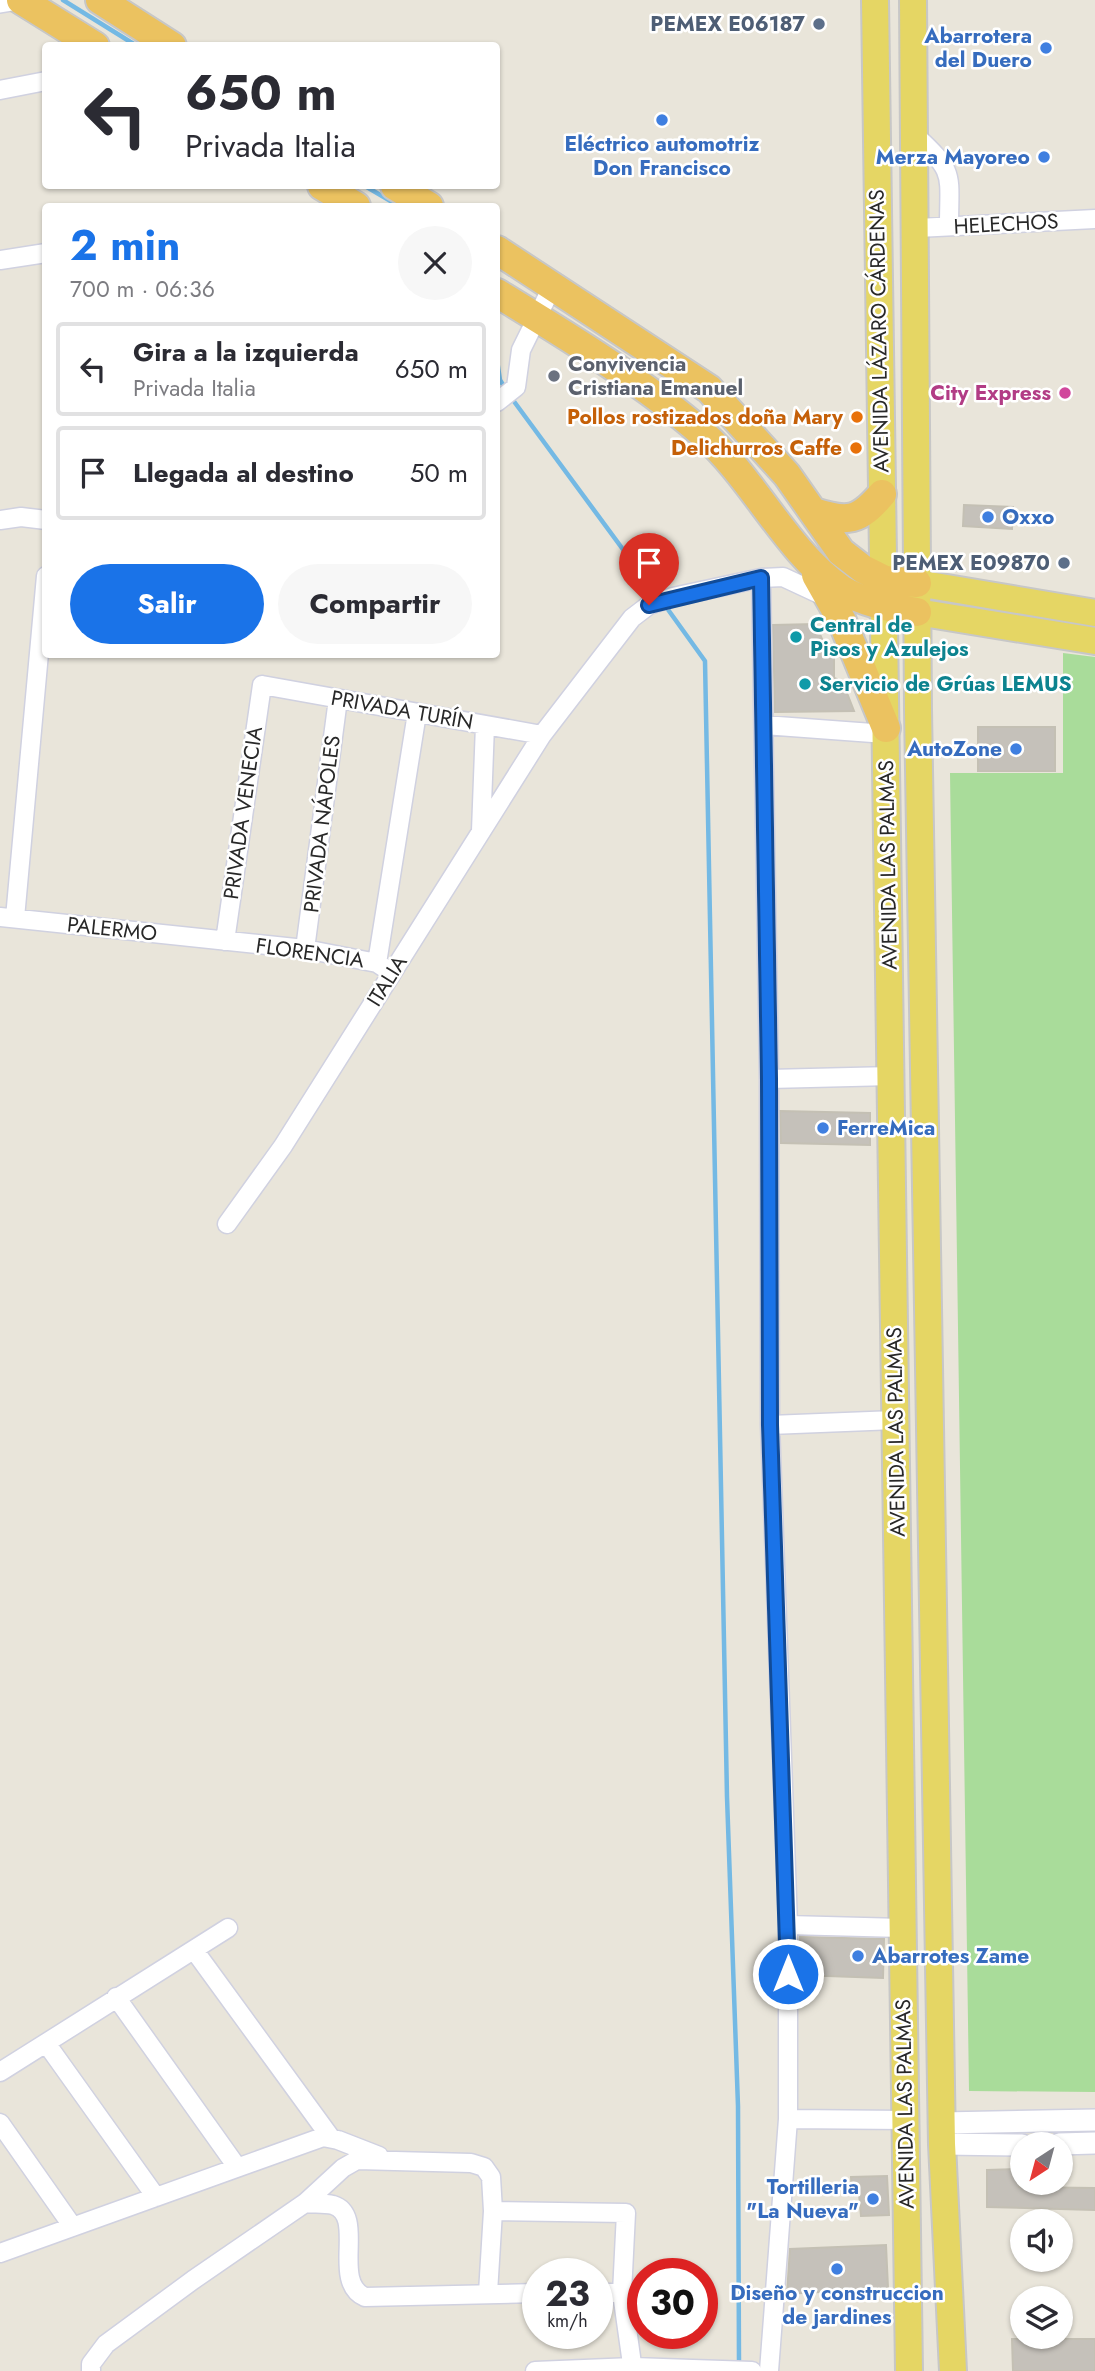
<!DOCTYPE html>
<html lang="es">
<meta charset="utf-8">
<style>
:root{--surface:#fff;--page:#f7f7f7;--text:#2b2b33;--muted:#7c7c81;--line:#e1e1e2;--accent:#1a73e8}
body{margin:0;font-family:Jost,sans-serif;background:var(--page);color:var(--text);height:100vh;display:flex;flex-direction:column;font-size:26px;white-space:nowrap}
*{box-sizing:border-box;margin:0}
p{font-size:23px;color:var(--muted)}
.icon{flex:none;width:38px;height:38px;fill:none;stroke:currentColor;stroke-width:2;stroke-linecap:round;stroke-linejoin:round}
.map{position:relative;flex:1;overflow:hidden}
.side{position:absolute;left:42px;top:203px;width:458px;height:455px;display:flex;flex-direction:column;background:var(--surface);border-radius:7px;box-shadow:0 2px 5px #0004}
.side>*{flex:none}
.guide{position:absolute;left:42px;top:42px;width:458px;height:147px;border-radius:7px;box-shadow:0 2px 5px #0004;background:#fff;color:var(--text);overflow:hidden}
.needle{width:46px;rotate:216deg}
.buttons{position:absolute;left:1010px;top:2132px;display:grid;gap:14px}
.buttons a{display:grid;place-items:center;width:63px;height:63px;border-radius:50%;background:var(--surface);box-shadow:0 2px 5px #0004;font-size:35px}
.speed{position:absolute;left:522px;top:2258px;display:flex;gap:14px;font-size:35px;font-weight:700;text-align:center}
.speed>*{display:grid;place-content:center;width:91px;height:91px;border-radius:50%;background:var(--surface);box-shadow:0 2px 5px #0004;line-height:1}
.speed small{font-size:18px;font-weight:400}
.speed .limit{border:10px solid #d22;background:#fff;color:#111}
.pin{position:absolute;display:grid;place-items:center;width:60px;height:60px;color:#fff;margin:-72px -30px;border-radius:50% 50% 50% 0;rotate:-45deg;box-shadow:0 0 7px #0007}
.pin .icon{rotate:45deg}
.me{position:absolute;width:77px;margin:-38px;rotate:0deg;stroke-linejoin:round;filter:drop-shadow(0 0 5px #0008)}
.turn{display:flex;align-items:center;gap:24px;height:147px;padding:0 28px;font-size:32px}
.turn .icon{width:91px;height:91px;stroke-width:2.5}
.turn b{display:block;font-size:49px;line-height:60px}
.round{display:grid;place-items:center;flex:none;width:74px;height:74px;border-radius:37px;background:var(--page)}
.head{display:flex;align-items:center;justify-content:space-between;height:119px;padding:0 28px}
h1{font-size:42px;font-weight:700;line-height:52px;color:var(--accent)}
.button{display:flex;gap:14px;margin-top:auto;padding:14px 28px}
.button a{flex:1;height:80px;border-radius:42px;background:var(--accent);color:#fff;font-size:28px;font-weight:700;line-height:80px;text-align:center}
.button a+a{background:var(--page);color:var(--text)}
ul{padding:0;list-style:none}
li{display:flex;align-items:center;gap:21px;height:94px;margin:0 14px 10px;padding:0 14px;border:4px solid var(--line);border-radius:7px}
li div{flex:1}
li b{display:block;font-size:26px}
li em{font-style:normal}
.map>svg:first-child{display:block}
.green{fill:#a9dc9a}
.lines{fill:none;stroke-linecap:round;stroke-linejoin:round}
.stream{stroke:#74b9e4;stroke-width:4.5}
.building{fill:#c5c1ba;stroke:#c4c0b4;stroke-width:2}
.minor-casing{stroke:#d0d1e0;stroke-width:21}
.tertiary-casing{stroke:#d0d1e0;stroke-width:24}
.primary-casing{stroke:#c7c7c7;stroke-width:30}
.trunk-casing{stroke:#c7c7c7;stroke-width:32}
.minor{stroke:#fff;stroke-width:18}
.tertiary{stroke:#fff;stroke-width:21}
.primary{stroke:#e5d664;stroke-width:26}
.trunk{stroke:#ebc260;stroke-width:28}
.route-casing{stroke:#114b97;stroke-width:18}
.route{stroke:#1a73e8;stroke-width:12}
.service-dot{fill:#5c6f8a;stroke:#fff;stroke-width:2.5}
.shop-dot{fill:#3f7fe0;stroke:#fff;stroke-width:2.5}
.worship-dot{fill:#6b7280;stroke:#fff;stroke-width:2.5}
.hotel-dot{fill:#d1479c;stroke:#fff;stroke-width:2.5}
.food-dot{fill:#e8710a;stroke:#fff;stroke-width:2.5}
.culture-dot{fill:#0f9aa8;stroke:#fff;stroke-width:2.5}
.labels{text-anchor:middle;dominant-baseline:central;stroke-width:5;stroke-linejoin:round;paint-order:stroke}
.service-label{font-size:21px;font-weight:bold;fill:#4e5e75;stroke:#fff;text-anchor:end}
.shop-label{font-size:21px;font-weight:bold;fill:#366cbe;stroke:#fff;text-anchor:end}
.street-label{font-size:21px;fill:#282828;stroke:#fff}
.worship-label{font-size:21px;font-weight:bold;fill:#5b616d;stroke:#fff;text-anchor:start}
.hotel-label{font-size:21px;font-weight:bold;fill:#b23c85;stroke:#fff;text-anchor:end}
.food-label{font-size:21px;font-weight:bold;fill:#c56008;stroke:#fff;text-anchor:end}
.culture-label{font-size:21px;font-weight:bold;fill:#0d838f;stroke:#fff;text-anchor:start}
</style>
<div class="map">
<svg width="1095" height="2371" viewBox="0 0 1095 2371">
<rect width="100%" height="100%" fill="#e9e5da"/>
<path class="green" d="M 1063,653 L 1095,657 L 1095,2092 L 969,2091 L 950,773 L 1063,773 Z"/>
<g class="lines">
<path class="stream" d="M 63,0 L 137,46
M 365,186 L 399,206
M 497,360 L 500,380 L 505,388
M 510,396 L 658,597
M 664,604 L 705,661 L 727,1797 L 738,2106 L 739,2367"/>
</g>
<path class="building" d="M 964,505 L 1013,507 L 1012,529 L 963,526 Z
M 816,624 L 826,649 L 834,650 L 834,678 L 837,679 L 839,688 L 845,688 L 854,711 L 775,712 L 773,625 Z
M 978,727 L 1055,727 L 1055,771 L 978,771 Z
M 780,1111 L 870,1113 L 870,1145 L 781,1143 Z
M 800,1937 L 884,1939 L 883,1978 L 799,1975 Z
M 1019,2169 L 1019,2187 L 1095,2188 L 1095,2210 L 987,2207 L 987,2170 Z
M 887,2176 L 889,2215 L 861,2216 L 859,2194 L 852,2195 L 851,2177 Z
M 886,2245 L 888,2288 L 787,2294 L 790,2249 Z
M 1012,2339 L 1095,2339 L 1095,2371 L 1013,2371 Z"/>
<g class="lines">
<defs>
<path id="minor" d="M 0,90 L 46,81
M 916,136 C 956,173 949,174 949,226
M 917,228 L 1095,219
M 0,260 L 46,253
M 497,402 L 516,387 L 521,350 L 553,285
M 0,520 L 21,517 L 46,520
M 761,578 L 769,1079 L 770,1425 L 788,1925 L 902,1928
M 764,725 L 886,734
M 481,831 L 485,725
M 0,917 L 305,949 L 377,963 L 392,973
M 15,918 L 46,576
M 225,941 L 262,685 L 542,735
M 305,949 L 338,699
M 377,963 L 417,713
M 769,1079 L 892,1076
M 227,1224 L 283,1146 L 542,735 L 632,618 L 649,605 L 673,597 L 761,578 L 783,577 L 828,598
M 770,1425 L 895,1420
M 194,1950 L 331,2138
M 116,1997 L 237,2167
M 46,2043 L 156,2197
M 0,2072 L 228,1928
M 788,2119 L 905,2120
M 0,2123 L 73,2227
M 305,2203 C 313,2204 324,2203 333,2205 C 367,2215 330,2282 365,2297 L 537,2293
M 0,2253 L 323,2137 L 338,2140 L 379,2156
M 488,2293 L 493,2211
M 597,2293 L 622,2293
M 91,2371 L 91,2364 L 106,2344 L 193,2280 L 305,2203 L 343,2168 L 357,2160 L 471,2163 L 484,2167 L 491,2177 L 493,2211 L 626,2213 L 622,2293 L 633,2371
M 535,2371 L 633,2367 L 752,2371
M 769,2371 L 788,2119 L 788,1925"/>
<path id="tertiary" d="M 0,2 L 12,0
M 942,2123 L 1095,2120
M 942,2144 L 1022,2145
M 1059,2144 L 1095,2143"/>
<path id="primary" d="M 875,0 L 909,2371
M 913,0 L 918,710 L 942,2144 L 953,2371
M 917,583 L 1095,613
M 917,612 L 1095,641"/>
<path id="trunk" d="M 21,0 L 95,46
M 100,0 L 172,46
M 322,186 L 356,206
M 395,186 L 429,206
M 497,250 L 709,389 L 787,475 L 841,552 L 863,569 L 885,580 L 917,583
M 497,293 C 564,334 645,383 703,434 C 754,479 786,551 841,589 C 863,603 891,608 917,612
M 814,512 C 848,523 859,521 882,494
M 816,575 L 842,621 L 886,728"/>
</defs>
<use href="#minor" class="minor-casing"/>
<use href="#tertiary" class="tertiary-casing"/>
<use href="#primary" class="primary-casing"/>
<use href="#trunk" class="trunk-casing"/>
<use href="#minor" class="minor"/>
<use href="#tertiary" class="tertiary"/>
<use href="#primary" class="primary"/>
<use href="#trunk" class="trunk"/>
</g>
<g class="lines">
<defs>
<path id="route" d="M 649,605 L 761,578 L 769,1079 L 770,1425 L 788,1974"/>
</defs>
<use href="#route" class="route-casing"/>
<use href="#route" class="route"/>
</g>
<g class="service-dot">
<circle cx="819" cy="24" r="7"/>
<circle cx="1064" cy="563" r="7"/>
</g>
<g class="shop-dot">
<circle cx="1046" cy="48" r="7"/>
<circle cx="662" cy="120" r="7"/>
<circle cx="1044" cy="157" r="7"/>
<circle cx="988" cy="517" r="7"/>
<circle cx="1016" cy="749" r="7"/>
<circle cx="823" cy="1128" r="7"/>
<circle cx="858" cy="1956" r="7"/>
<circle cx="873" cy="2199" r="7"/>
<circle cx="837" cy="2269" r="7"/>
</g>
<circle class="worship-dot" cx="554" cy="376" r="7"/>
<circle class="hotel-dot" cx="1065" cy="393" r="7"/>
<g class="food-dot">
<circle cx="857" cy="417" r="7"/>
<circle cx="856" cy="448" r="7"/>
</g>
<g class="culture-dot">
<circle cx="796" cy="637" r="7"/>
<circle cx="805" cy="684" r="7"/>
</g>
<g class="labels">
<g class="service-label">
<text x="805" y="24">PEMEX E06187</text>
<text x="1050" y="563">PEMEX E09870</text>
</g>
<g class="shop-label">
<text x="1032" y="36">Abarrotera<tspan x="1032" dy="24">del Duero</tspan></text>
<text x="662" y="144" text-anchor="middle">Eléctrico automotriz<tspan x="662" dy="24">Don Francisco</tspan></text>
<text x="1030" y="157">Merza Mayoreo</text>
<text x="1002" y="517" text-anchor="start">Oxxo</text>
<text x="1002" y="749">AutoZone</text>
<text x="837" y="1128" text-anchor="start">FerreMica</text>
<text x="872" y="1956" text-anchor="start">Abarrotes Zame</text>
<text x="859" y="2187">Tortilleria<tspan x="859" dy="24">"La Nueva"</tspan></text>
<text x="837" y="2293" text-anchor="middle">Diseño y construccion<tspan x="837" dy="24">de jardines</tspan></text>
</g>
<g class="street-label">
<text transform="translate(1006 224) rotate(-3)">HELECHOS</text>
<text transform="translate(879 331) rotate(-91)">AVENIDA LÁZARO CÁRDENAS</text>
<text transform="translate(402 710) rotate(10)">PRIVADA TURÍN</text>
<text transform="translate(243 813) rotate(-82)">PRIVADA VENECIA</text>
<text transform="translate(322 824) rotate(-83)">PRIVADA NÁPOLES</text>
<text transform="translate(888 865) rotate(-91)">AVENIDA LAS PALMAS</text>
<text transform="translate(112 929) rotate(6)">PALERMO</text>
<text transform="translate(310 953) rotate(8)">FLORENCIA</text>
<text transform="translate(387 981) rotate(-58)">ITALIA</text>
<text transform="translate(896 1432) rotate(-91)">AVENIDA LAS PALMAS</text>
<text transform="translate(905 2104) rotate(-91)">AVENIDA LAS PALMAS</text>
</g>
<g class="worship-label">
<text x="568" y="364">Convivencia<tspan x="568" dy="24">Cristiana Emanuel</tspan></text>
</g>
<g class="hotel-label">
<text x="1051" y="393">City Express</text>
</g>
<g class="food-label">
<text x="843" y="417">Pollos rostizados doña Mary</text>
<text x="842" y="448">Delichurros Caffe</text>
</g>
<g class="culture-label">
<text x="810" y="625">Central de<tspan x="810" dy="24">Pisos y Azulejos</tspan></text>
<text x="819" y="684">Servicio de Grúas LEMUS</text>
</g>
</g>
</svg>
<div class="buttons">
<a><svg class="needle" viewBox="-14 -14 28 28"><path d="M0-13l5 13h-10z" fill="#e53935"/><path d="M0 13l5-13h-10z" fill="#7c7c81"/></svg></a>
<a><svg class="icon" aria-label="sound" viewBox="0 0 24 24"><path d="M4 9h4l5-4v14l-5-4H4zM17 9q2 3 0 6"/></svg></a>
<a><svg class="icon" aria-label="layers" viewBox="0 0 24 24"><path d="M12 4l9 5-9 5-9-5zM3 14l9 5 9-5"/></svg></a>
</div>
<div class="speed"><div>23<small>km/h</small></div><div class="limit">30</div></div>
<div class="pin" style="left:649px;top:605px;background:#d93025"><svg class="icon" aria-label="arrive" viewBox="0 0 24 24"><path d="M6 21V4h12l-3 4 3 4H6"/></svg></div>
<svg class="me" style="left:788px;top:1974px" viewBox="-20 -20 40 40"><circle r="17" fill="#1a73e8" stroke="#fff" stroke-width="3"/><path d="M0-11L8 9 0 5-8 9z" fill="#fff"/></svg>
<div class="guide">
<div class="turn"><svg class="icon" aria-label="left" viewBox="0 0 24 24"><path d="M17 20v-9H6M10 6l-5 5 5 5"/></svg><div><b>650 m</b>Privada Italia</div></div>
</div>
<section class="side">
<div class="head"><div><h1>2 min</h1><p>700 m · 06:36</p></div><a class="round"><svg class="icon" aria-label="close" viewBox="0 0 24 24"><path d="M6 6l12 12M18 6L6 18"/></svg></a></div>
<ul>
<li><svg class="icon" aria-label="left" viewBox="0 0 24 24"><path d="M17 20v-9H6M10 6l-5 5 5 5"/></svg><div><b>Gira a la izquierda</b><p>Privada Italia</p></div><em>650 m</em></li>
<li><svg class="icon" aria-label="arrive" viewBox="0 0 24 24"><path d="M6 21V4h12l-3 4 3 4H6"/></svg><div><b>Llegada al destino</b></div><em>50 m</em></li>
</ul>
<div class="button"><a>Salir</a><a>Compartir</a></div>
</section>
</div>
